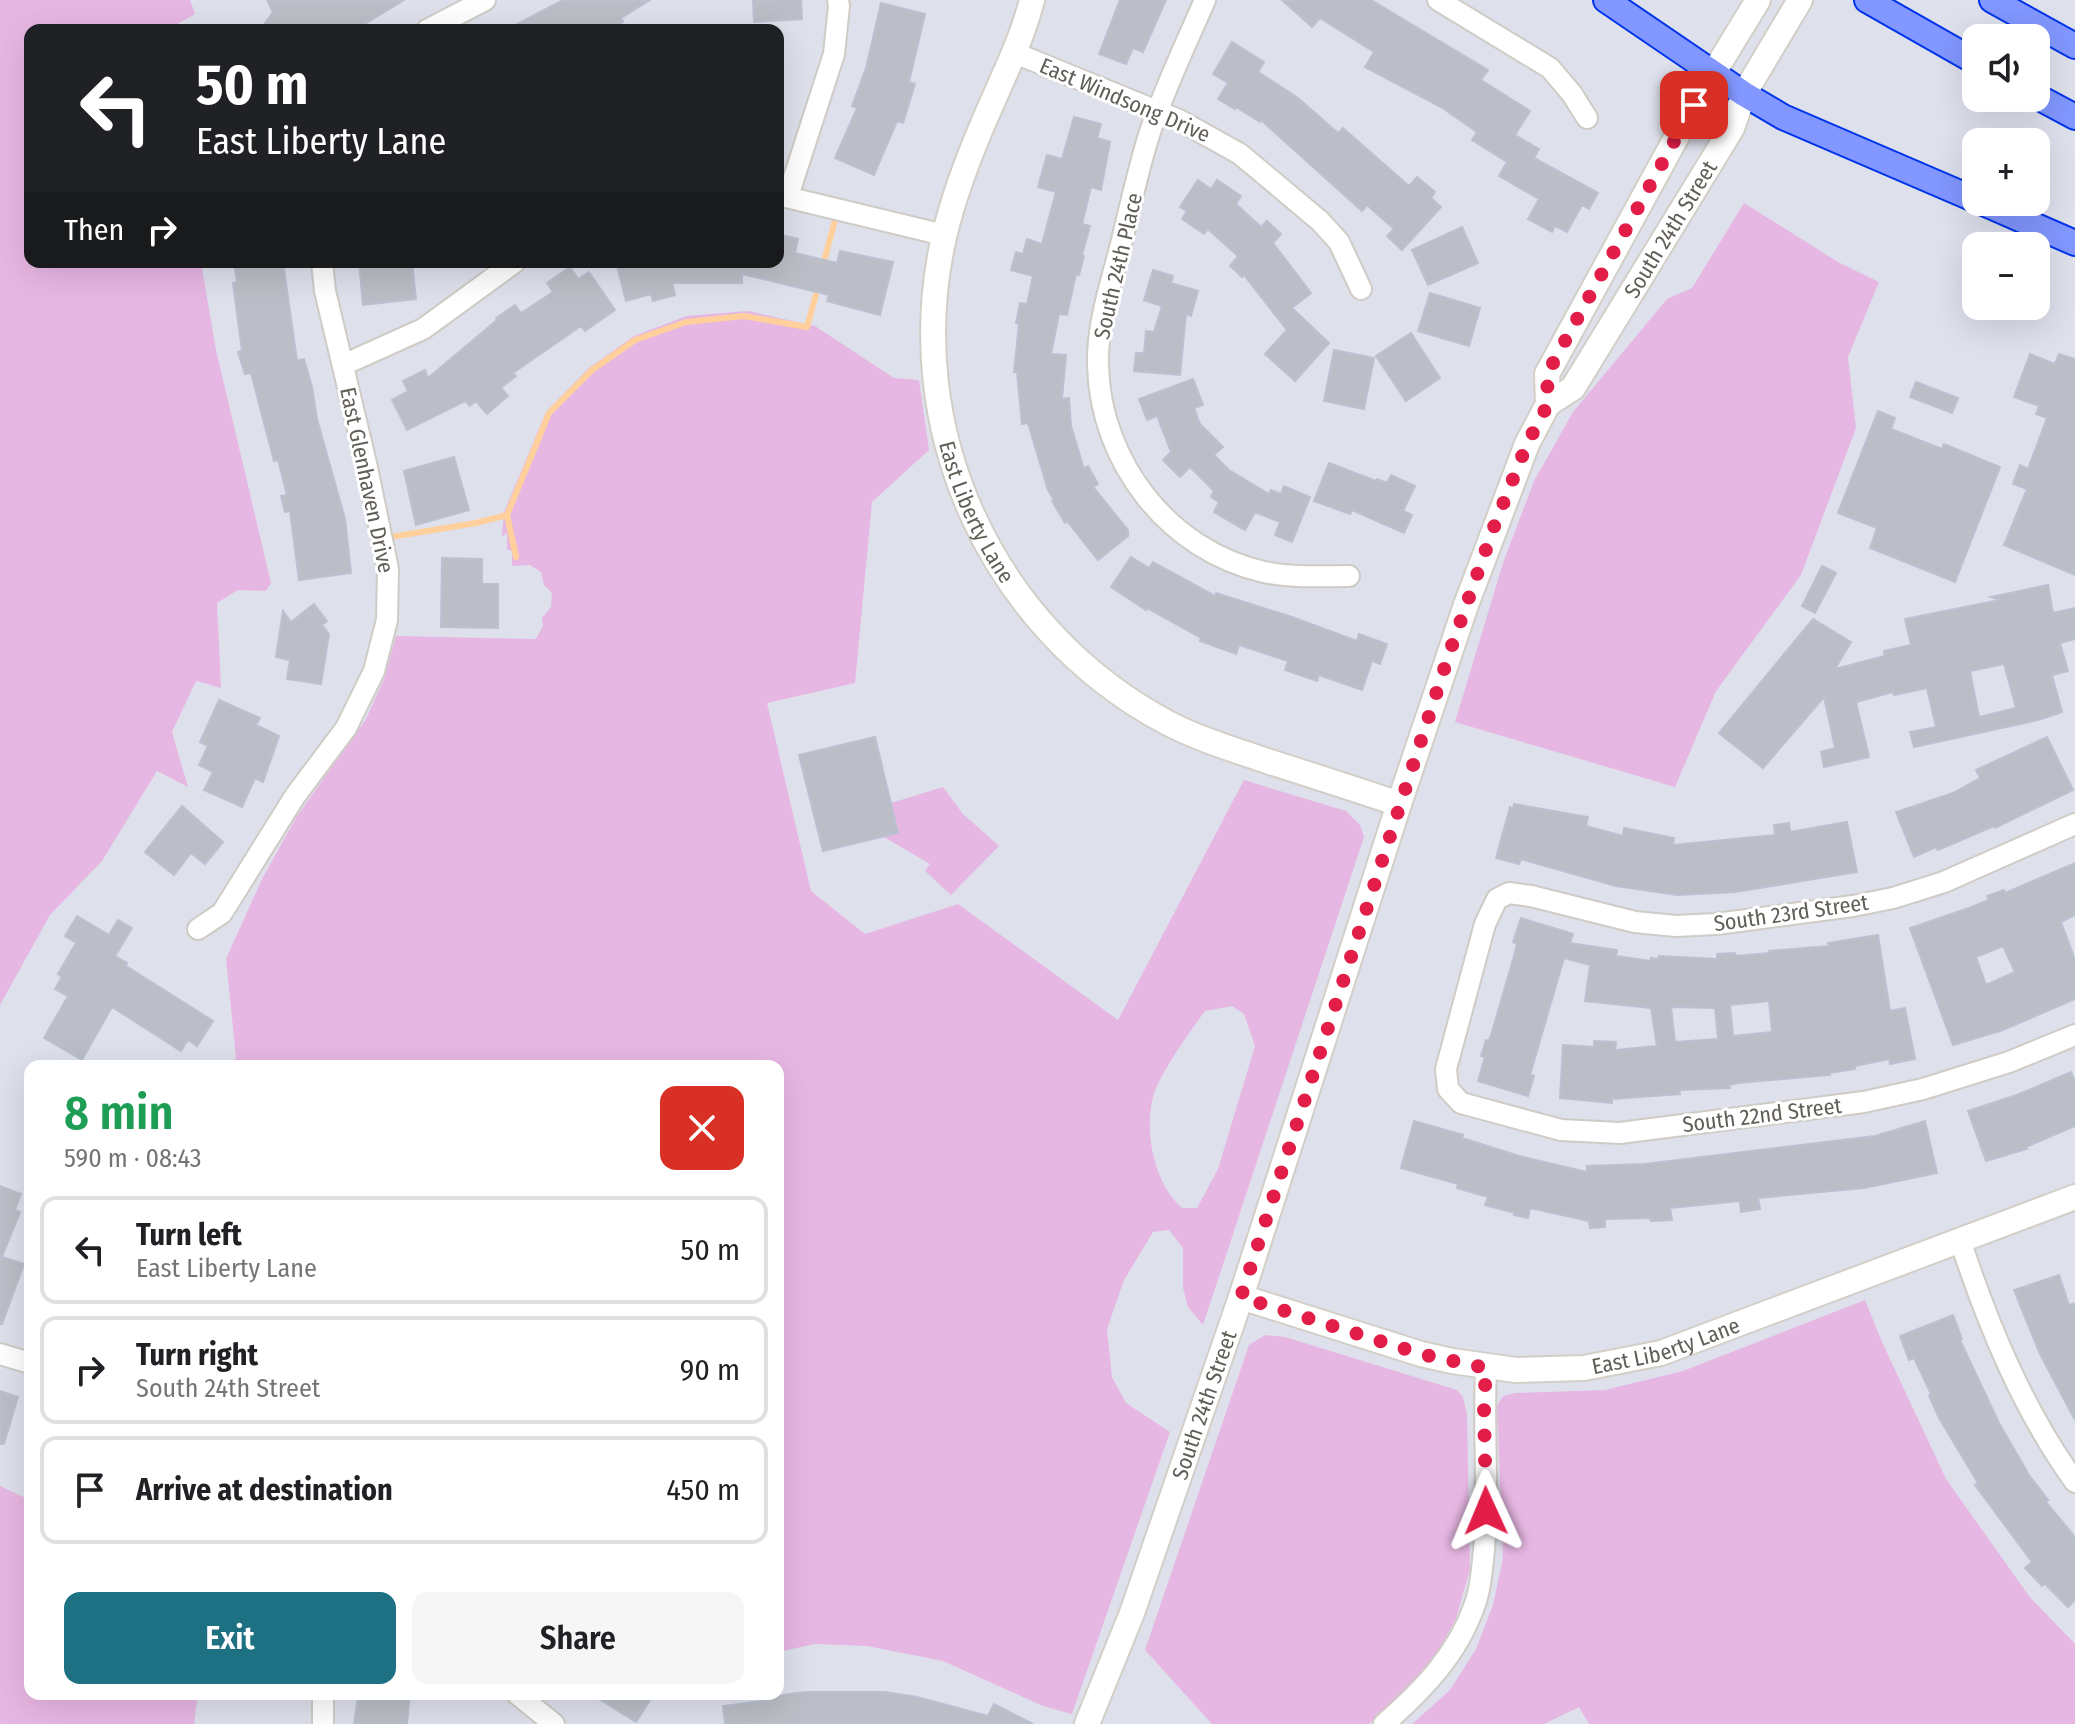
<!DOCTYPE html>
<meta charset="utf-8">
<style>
:root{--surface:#fff;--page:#f6f6f6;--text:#202124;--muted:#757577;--line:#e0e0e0;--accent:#1d7183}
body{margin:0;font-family:"Fira Sans Condensed",sans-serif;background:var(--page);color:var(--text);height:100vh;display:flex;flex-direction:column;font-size:30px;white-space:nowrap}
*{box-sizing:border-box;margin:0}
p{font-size:26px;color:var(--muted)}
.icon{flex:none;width:44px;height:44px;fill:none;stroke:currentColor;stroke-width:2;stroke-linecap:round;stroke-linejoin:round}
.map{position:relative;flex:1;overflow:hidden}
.side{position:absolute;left:24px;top:1060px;width:760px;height:640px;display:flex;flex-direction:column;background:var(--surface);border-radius:16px;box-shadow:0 8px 32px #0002}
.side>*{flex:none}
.hud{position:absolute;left:24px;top:24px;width:760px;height:244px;border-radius:16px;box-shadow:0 8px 32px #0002;background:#202124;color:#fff;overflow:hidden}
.buttons{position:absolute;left:1962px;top:24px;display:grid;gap:16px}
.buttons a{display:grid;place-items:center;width:88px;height:88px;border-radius:16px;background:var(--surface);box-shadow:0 8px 32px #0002;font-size:40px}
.pin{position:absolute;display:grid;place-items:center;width:68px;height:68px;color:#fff;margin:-34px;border-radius:16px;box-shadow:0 4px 12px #0006}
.me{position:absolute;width:88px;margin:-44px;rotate:359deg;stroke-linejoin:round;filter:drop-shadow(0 0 6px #0008)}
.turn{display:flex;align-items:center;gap:28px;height:168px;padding:0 40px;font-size:36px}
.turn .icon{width:104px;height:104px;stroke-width:2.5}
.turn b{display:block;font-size:56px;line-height:68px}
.then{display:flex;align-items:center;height:76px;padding:0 40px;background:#0003;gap:16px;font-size:30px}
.round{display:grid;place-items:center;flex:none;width:84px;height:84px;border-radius:16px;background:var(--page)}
.headline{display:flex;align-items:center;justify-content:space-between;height:136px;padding:0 40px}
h1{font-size:48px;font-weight:600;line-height:60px;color:#1e9e55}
.button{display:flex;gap:16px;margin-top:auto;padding:16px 40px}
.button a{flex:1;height:92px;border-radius:16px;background:var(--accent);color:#fff;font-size:32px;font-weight:600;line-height:92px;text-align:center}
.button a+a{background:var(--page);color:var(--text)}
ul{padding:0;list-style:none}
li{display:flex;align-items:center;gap:24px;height:108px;margin:0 16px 12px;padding:0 24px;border:4px solid var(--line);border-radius:16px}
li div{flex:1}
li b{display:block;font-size:30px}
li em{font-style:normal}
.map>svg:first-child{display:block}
.green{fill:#e7b7e3;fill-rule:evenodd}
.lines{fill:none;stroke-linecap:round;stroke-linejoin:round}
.stream{stroke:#ffd09b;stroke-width:6}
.building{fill:#bbbec6;stroke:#bcc1d1;stroke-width:2;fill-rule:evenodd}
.street-casing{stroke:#ceccc5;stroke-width:24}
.secondary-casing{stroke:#d2cfc7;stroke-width:28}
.highway-casing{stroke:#0034ea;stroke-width:28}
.street{stroke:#fff;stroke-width:20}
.secondary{stroke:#fff;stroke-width:24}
.highway{stroke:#8297ff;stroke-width:24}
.route{stroke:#e11d48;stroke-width:14;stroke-dasharray:0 25.2}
.labels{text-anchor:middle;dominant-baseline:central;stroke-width:6;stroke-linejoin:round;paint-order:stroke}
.street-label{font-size:22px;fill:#615d57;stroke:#fff}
</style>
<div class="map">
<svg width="2075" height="1724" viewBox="0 0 2075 1724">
<rect width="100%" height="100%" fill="#dee0ec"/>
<path class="green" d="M 0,0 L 190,0 L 195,14 L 172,27 L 172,30 L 30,30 L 30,262 L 201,262 L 216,350 L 271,583 L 266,591 L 238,590 L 217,603 L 221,688 L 196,681 L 172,732 L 188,787 L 157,771 L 102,861 L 50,915 L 0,1005 Z
M 1744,203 L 1838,262 L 1879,282 L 1848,357 L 1856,428 L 1801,575 L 1716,691 L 1675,787 L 1455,722 L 1503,563 L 1534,481 L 1573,412 L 1667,299 L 1692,288 Z
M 748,311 L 815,326 L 894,378 L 919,380 L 929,450 L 872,502 L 855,683 L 767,703 L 811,891 L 865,934 L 958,904 L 1118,1020 L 1244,780 L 1346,811 L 1360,825 L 1364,837 L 1203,1325 L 1188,1307 L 1183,1288 L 1183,1248 L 1169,1230 L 1153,1232 L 1124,1280 L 1107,1329 L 1112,1377 L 1126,1403 L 1170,1432 L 1072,1714 L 1043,1706 L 943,1661 L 867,1646 L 815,1644 L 778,1652 L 778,1066 L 226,1066 L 236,1058 L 226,959 L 262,879 L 297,816 L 366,719 L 384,679 L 396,636 L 536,639 L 543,626 L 542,618 L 551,607 L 552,593 L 544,585 L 541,572 L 530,565 L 512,566 L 512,551 L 507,549 L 507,533 L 502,536 L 504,512 L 546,412 L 589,368 L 634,336 L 687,316 ZM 1232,1006 L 1244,1014 L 1255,1046 L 1218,1169 L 1197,1208 L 1182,1208 C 1154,1184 1144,1132 1153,1097 C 1158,1076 1191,1030 1205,1011 Z
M 943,787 L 963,814 L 999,846 L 951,895 L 925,871 L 930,864 L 884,837 L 898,833 L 891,803 Z
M 1865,1300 L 1882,1342 L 1946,1479 L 2029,1596 L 2075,1644 L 2075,1724 L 1589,1724 L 1579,1707 L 1544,1724 L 1412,1724 L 1450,1690 L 1476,1649 L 1493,1605 L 1503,1558 L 1497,1406 L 1503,1396 L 1515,1393 L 1605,1390 L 1683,1371 Z
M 1265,1335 L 1285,1337 L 1457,1390 L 1463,1397 L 1467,1414 L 1470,1569 L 1456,1619 L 1434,1658 L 1414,1684 L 1369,1724 L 1212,1724 L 1145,1650 L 1249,1345 Z
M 0,1486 L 30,1500 L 30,1694 L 198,1694 L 194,1724 L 0,1724 Z"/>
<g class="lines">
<path class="stream" d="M 823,265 L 837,213
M 507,515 L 516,557
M 385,538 L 476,523 L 507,515 L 549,413 L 592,370 L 635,340 L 686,322 L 744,316 L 807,327 L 818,287"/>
</g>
<path class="building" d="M 267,0 L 404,0 L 355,30 L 260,30 L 273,12 Z
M 563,0 L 650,0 L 621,18 L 623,22 L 610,30 L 506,30 Z
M 753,0 L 801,0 L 802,19 L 754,22 Z
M 1120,0 L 1166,0 L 1143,52 L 1133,48 L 1126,64 L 1099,54 Z
M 1282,0 L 1371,0 L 1488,70 L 1481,80 L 1530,111 L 1515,135 L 1539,149 L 1534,158 L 1598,193 L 1589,209 L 1582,205 L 1567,232 L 1555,226 L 1552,232 L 1528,219 L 1539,199 L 1499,176 L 1507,162 L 1472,140 L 1477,132 L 1441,107 L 1365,67 L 1374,52 L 1320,18 L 1312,27 Z
M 881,3 L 925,14 L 909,82 L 915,84 L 903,123 L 897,121 L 874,175 L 835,158 L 857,108 L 852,106 L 866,68 Z
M 1232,42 L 1264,62 L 1258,72 L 1298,98 L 1338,133 L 1343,128 L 1409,186 L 1417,177 L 1435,192 L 1431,198 L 1441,207 L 1402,250 L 1387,236 L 1394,229 L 1367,205 L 1362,211 L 1261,120 L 1260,122 L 1236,107 L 1235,109 L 1218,99 L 1228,83 L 1213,74 Z
M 1074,117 L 1101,124 L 1097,138 L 1110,142 L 1101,190 L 1091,187 L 1082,224 L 1090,226 L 1082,255 L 1084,256 L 1079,275 L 1076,274 L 1067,315 L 1059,314 L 1051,354 L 1066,355 L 1062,399 L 1069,398 L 1071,426 L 1084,469 L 1088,466 L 1098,484 L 1093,487 L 1128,530 L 1128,536 L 1098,560 L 1067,521 L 1065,523 L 1052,501 L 1054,500 L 1048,490 L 1028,423 L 1022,424 L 1017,372 L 1014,372 L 1019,324 L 1016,323 L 1020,303 L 1027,304 L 1033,276 L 1011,270 L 1016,252 L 1023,254 L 1027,239 L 1042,244 L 1056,192 L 1038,187 L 1047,155 L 1062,159 Z
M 1198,180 L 1211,189 L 1217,180 L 1241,196 L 1236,204 L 1261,227 L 1267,221 L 1281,234 L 1273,243 L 1311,293 L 1292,308 L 1329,343 L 1295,381 L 1265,354 L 1287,330 L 1244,275 L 1242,277 L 1230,266 L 1238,256 L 1208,229 L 1204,234 L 1182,219 L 1187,211 L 1180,207 Z
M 1462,227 L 1478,263 L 1428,285 L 1412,250 Z
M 778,234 L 798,239 L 795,253 L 837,263 L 840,251 L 893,262 L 880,315 L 827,301 L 829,295 L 742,274 L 742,283 L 672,283 L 675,295 L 653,301 L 651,294 L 626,301 L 616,262 L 778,262 Z
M 234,262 L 283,262 L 297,361 L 304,359 L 312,387 L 317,419 L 345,519 L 351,573 L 299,580 L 290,511 L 285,512 L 281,496 L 287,495 L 278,460 L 274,461 L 251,373 L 245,374 L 238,352 L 242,351 L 233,283 L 237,282 Z
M 359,262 L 412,262 L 416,299 L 363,305 Z
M 570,267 L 578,279 L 589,272 L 615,310 L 585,331 L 581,326 L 513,373 L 516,376 L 501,388 L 508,396 L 487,414 L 476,401 L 470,406 L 465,401 L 407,430 L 392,400 L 408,391 L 403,381 L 425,370 L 428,378 L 497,320 L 496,318 L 515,305 L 521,313 L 553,292 L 547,283 Z
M 1153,270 L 1173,276 L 1171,283 L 1198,291 L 1191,316 L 1186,314 L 1180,375 L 1134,371 L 1136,353 L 1144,353 L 1146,331 L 1154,332 L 1162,306 L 1144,300 Z
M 1430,293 L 1480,308 L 1469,346 L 1418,331 Z
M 1411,333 L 1440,378 L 1406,401 L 1376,356 Z
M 1334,350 L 1374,358 L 1364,409 L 1324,401 Z
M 2030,354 L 2055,364 L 2059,354 L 2075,359 L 2075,575 L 2004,545 L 2027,489 L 2013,484 L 2020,465 L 2028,469 L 2047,418 L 2036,414 L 2039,406 L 2014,397 Z
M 1193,379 L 1203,405 L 1194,408 L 1200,424 L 1223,447 L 1214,455 L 1229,470 L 1269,494 L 1271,490 L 1281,494 L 1284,486 L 1310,497 L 1292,542 L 1275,535 L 1280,522 L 1255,512 L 1245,530 L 1214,512 L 1219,502 L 1211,497 L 1214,491 L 1190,467 L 1180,477 L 1163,460 L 1171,452 L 1157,416 L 1147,420 L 1139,399 Z
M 1916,382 L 1958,398 L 1952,413 L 1910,397 Z
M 1878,411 L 1895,418 L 1891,429 L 1942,449 L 1944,444 L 2000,467 L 1955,582 L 1870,548 L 1877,528 L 1838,513 Z
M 454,457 L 469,510 L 416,525 L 404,471 Z
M 1329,463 L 1376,481 L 1377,479 L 1387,483 L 1391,475 L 1415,486 L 1403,511 L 1412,515 L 1404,533 L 1352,510 L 1350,514 L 1314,501 Z
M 1131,557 L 1149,568 L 1153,562 L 1215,596 L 1216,593 L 1292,617 L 1357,641 L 1359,634 L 1387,644 L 1380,664 L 1372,661 L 1362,690 L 1319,675 L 1317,681 L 1285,670 L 1288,661 L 1239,645 L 1236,654 L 1200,641 L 1201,638 L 1147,608 L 1146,610 L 1111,587 Z
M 442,558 L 482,559 L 482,584 L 498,584 L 498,628 L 441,627 Z
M 1822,566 L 1836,573 L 1815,613 L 1802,606 Z
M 2048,585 L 2053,613 L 2075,608 L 2075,639 L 2060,643 L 2068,671 L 2052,675 L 2062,712 L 2038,720 L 1914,747 L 1910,732 L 1936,727 L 1927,688 L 1894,695 L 1893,692 L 1856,702 L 1869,757 L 1824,767 L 1821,752 L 1835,748 L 1824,697 L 1763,768 L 1719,733 L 1813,619 L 1851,642 L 1835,669 L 1885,656 L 1884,651 L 1911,645 L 1905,619 L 2000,600 L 1991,597 ZM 2004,664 L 2016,708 L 1979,717 L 1970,671 Z
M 314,604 L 327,621 L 322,625 L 329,634 L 321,684 L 287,679 L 290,660 L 276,657 L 283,611 L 291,622 Z
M 219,700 L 260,718 L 256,725 L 279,736 L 263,782 L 255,778 L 242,807 L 204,790 L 213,772 L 199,765 L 208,746 L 200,742 Z
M 875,737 L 898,833 L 823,851 L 799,755 Z
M 2047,737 L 2073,790 L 1995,828 L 1994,826 L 1938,850 L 1936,847 L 1914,857 L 1896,812 L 1953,793 L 1980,778 L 1976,770 Z
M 1514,804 L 1588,817 L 1586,826 L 1623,836 L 1624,828 L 1674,838 L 1673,845 L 1775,835 L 1774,825 L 1789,823 L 1790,832 L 1847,822 L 1857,872 L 1735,892 L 1677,895 L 1616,886 L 1521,859 L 1519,864 L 1496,858 L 1510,807 L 1513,809 Z
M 182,806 L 223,842 L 205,864 L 191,853 L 174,875 L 145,852 Z
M 2075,863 L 2075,915 L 2061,922 L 2075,960 L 2075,999 L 2003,1030 L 1953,1045 L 1910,928 L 1969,908 L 1989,900 L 1987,896 L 2004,890 L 2005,893 ZM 2003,946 L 2015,972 L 1986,985 L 1976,957 Z
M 77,916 L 109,935 L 118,920 L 132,928 L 115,956 L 127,963 L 126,966 L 213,1021 L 197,1046 L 188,1040 L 181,1051 L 112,1007 L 82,1060 L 44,1038 L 68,996 L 55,989 L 62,977 L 58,974 L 76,943 L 65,936 Z
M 1521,918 L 1573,934 L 1570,943 L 1617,950 L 1616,956 L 1651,961 L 1651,958 L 1658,959 L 1659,956 L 1717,959 L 1717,954 L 1735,953 L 1736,956 L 1769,953 L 1769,951 L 1829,946 L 1828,943 L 1878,935 L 1890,1011 L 1905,1008 L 1915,1059 L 1890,1064 L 1889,1059 L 1855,1066 L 1855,1069 L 1829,1073 L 1830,1075 L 1737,1083 L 1729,1085 L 1730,1088 L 1679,1090 L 1680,1094 L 1612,1099 L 1612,1103 L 1560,1098 L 1563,1045 L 1594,1047 L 1594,1041 L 1616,1042 L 1615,1050 L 1657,1046 L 1651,1008 L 1585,1001 L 1590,965 L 1564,958 L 1530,1075 L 1534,1076 L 1528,1096 L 1478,1081 L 1485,1057 L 1481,1056 L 1486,1040 L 1489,1041 L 1492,1032 L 1514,956 L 1517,944 L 1513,942 ZM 1769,1001 L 1772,1032 L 1733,1036 L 1730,1005 ZM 1671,1007 L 1715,1008 L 1718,1039 L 1675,1042 Z
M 2071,1072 L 2075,1081 L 2075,1126 L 2026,1147 L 2027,1149 L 1986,1161 L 1968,1111 L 2017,1095 Z
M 1414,1121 L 1463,1135 L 1462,1138 L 1519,1156 L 1587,1172 L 1587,1166 L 1645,1164 L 1875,1136 L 1925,1121 L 1937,1173 L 1864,1188 L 1758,1198 L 1760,1209 L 1741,1212 L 1740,1201 L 1670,1208 L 1672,1220 L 1651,1221 L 1651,1218 L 1605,1219 L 1605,1227 L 1590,1228 L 1589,1221 L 1530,1208 L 1528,1218 L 1514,1215 L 1515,1213 L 1485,1205 L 1488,1197 L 1457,1188 L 1458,1184 L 1401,1168 Z
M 0,1186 L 21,1194 L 15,1210 L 20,1212 L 2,1257 L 24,1264 L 2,1324 L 0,1324 Z
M 2059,1275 L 2069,1305 L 2075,1303 L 2075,1420 L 2040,1354 L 2014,1290 Z
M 1953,1315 L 1962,1339 L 1960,1340 L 1999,1423 L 2029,1475 L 2048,1500 L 2046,1502 L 2075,1537 L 2075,1600 L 2068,1607 L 2045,1584 L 2042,1586 L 2025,1568 L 2032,1562 L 1975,1485 L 1978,1483 L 1939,1418 L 1929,1396 L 1931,1394 L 1914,1358 L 1909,1360 L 1900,1336 Z
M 0,1391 L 18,1397 L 4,1444 L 0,1444 Z
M 804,1692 L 885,1692 L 917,1697 L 988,1716 L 994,1704 L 1033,1724 L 725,1724 L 723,1706 L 770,1700 L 769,1697 Z
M 361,1694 L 410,1694 L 407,1724 L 354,1724 L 358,1697 L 360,1697 Z
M 591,1694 L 654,1694 L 636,1722 Z"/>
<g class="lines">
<defs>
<path id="street" d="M 1205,0 C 1186,44 1164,89 1149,135 C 1137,173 1129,213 1119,252 C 1109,289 1097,327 1098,365 C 1100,462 1169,551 1264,572 C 1292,578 1321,576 1349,576
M 1438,0 L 1550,68 L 1572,94 L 1587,118
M 427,30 L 485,0
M 1015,53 L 1179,120 L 1240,154 L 1320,221 L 1339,242 L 1361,289
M 778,195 L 944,235
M 788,196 L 834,54 L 839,6 L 838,0
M 343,365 L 423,329 L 515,262
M 2075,824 L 1944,882 L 1893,898 L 1853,906 L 1716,924 L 1676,926 L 1635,922 L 1531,896 L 1509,893 L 1497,899 L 1485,924 L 1446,1069 L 1448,1089 L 1461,1103 L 1561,1130 L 1620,1133 L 1864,1102 L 1923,1089 L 2009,1062 L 2075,1035
M 198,929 L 222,913 L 295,796 L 346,728 L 374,671 L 387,620 L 388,569 L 366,463 L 325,291 L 322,262
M 1960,1240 C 1988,1325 2023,1410 2075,1482
M 0,1354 L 30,1363
M 517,1694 L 554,1724
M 323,1724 L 323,1694
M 1384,1724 C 1423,1690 1458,1654 1475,1604 C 1481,1588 1482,1568 1484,1550 C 1489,1490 1483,1429 1486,1368"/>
<g id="secondary">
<path id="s1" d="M 1032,0 C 1022,39 1004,75 988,112 C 970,153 954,194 944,237 C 900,429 992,629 1166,722 C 1198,739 1232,749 1267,761 C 1311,775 1355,789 1399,804"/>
<path id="s2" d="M 1548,404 L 1573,388 L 1732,128 L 1744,94 L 1800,0"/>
<path id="s3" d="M 1241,1297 L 1421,1354 L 1452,1361 L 1516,1370 L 1584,1368 L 1661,1353 L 2075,1197"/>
<path id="s4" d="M 1087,1724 L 1132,1613 L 1241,1297 L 1399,804 L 1466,605 L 1527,444 L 1548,404 L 1547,374 L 1694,105 L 1758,0"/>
</g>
<path id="highway" d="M 1606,0 L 1744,94 L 1783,117 L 1976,200
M 1867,0 L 1976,62
M 1992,0 L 2075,46
M 2036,96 L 2075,117
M 1981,202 L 2075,243"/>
</defs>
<use href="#street" class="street-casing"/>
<use href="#secondary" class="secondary-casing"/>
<use href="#highway" class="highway-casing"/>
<use href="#street" class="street"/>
<use href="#secondary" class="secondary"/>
<use href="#highway" class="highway"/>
</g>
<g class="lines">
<path class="route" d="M 1486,1511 L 1484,1407 L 1486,1368 L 1421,1354 L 1241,1297 L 1449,654 L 1495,524 L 1527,444 L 1548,404 L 1547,374 L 1694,105"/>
</g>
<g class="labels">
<g class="street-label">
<text transform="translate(1125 100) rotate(23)">East Windsong Drive</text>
<text stroke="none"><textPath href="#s2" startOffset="216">South 24th Street</textPath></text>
<text transform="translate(1118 266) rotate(-77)">South 24th Place</text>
<text transform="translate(367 480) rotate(78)">East Glenhaven Drive</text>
<text stroke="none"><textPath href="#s1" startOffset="536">East Liberty Lane</textPath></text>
<text transform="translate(1791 913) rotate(-8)">South 23rd Street</text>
<text transform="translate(1762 1115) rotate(-7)">South 22nd Street</text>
<text stroke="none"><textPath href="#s3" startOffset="438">East Liberty Lane</textPath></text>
<text stroke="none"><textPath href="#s4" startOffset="340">South 24th Street</textPath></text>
</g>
</g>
</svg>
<div class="buttons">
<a><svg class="icon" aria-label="sound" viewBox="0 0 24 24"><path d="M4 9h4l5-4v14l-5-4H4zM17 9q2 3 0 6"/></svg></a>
<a>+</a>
<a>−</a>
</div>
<div class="pin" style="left:1694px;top:105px;background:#d93025"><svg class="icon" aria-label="arrive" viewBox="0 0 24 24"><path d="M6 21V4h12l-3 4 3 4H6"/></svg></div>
<svg class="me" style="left:1486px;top:1511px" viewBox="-20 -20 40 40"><path d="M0-17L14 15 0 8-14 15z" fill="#e11d48" stroke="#fff" stroke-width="4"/></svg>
<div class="hud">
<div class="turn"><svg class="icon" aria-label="left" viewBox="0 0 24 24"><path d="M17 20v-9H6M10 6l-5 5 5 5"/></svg><div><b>50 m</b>East Liberty Lane</div></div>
<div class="then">Then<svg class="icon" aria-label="right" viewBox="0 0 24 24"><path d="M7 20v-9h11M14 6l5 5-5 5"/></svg></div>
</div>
<section class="side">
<div class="headline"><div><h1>8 min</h1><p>590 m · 08:43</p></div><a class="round" style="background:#d93025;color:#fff"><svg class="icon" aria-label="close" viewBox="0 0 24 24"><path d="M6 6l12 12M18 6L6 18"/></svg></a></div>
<ul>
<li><svg class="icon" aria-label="left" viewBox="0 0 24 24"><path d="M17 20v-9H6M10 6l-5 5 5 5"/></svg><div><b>Turn left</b><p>East Liberty Lane</p></div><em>50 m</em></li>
<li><svg class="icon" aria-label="right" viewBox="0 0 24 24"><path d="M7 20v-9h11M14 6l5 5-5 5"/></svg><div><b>Turn right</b><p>South 24th Street</p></div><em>90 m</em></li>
<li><svg class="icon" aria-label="arrive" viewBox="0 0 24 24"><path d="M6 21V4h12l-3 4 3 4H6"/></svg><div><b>Arrive at destination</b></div><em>450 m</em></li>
</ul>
<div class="button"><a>Exit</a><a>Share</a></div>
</section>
</div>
